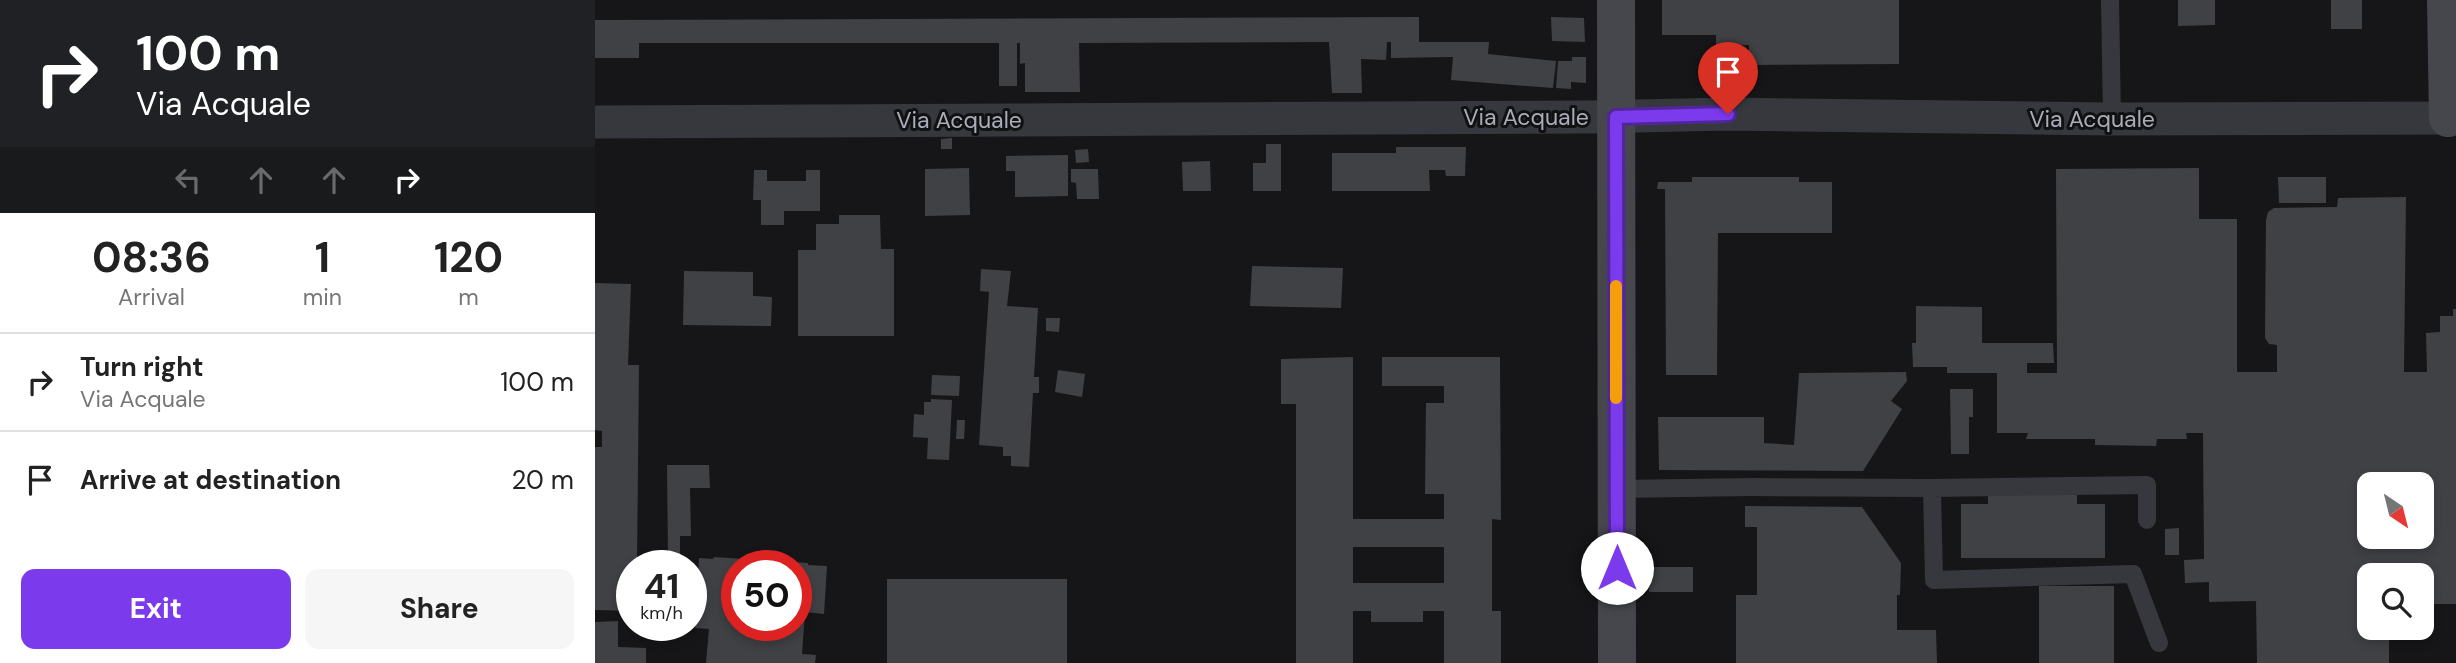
<!DOCTYPE html>
<style>
:root{--surface:#fff;--page:#f6f6f6;--text:#222;--muted:#767676;--line:#e0e0e0;--accent:#7c3aed}
body{margin:0;font-family:"DM Sans",sans-serif;background:var(--page);color:var(--text);height:100vh;display:flex;flex-direction:column;font-size:26px;white-space:nowrap}
*{box-sizing:border-box;margin:0}
p{font-size:23px;color:var(--muted)}
.icon{flex:none;width:38px;height:38px;fill:none;stroke:currentColor;stroke-width:2;stroke-linecap:round;stroke-linejoin:round}
.map{position:relative;flex:1;overflow:hidden}
.drawer{display:flex;flex-direction:column;background:var(--surface);width:595px}
.drawer>*{flex:none}
.banner{background:#202124;color:#fff;overflow:hidden}
.needle{width:46px;rotate:145deg}
.tools{position:absolute;left:1762px;top:472px;display:grid;gap:14px}
.tools a{display:grid;place-items:center;width:77px;height:77px;border-radius:14px;background:var(--surface);box-shadow:0 4px 10px #0003;font-size:35px}
.speed{position:absolute;left:21px;top:550px;display:flex;gap:14px;font-size:35px;font-weight:700;text-align:center}
.speed>*{display:grid;place-content:center;width:91px;height:91px;border-radius:50%;background:var(--surface);box-shadow:0 4px 10px #0003;line-height:1}
.speed small{font-size:18px;font-weight:400}
.speed .limit{border:10px solid #d22;background:#fff;color:#111}
.pin{position:absolute;display:grid;place-items:center;width:60px;height:60px;color:#fff;margin:-72px -30px;border-radius:50% 50% 50% 0;rotate:-45deg;box-shadow:0 0 7px #0007}
.pin .icon{rotate:45deg}
.me{position:absolute;width:77px;margin:-38px;rotate:0deg;stroke-linejoin:round;filter:drop-shadow(0 0 5px #0008)}
.turn{display:flex;align-items:center;gap:24px;height:147px;padding:0 21px;font-size:32px}
.turn .icon{width:91px;height:91px;stroke-width:2.5}
.turn b{display:block;font-size:49px;line-height:60px}
.lanes{display:flex;align-items:center;height:66px;padding:0 21px;background:#0003;justify-content:center;gap:35px;direction:ltr}
.lanes .off{opacity:.35}
.eta{display:flex;justify-content:space-evenly;align-items:center;height:119px;text-align:center}
.eta b{font-size:42px;font-weight:700;line-height:49px}
.action{display:flex;gap:14px;margin-top:auto;padding:14px 21px}
.action a{flex:1;height:80px;border-radius:14px;background:var(--accent);color:#fff;font-size:28px;font-weight:700;line-height:80px;text-align:center}
.action a+a{background:var(--page);color:var(--text)}
ul{padding:0;list-style:none}
li{display:flex;align-items:center;gap:21px;height:98px;padding:0 21px;border-top:2px solid var(--line)}
li div{flex:1}
li b{display:block;font-size:26px}
li em{font-style:normal}
main{display:flex;flex:1;min-height:0}
.map>svg:first-child{display:block}
.building{fill:#404145;fill-rule:evenodd}
.lines{fill:none;stroke-linecap:round;stroke-linejoin:round}
.lane{stroke:#37383d;stroke-width:18}
.street{stroke:#37383d;stroke-width:33}
.secondary{stroke:#45474d;stroke-width:38}
.route-casing{stroke:#51269a;stroke-width:18}
.route{stroke:#7c3aed;stroke-width:12}
.slow{stroke:#f59e0b;stroke-width:12}
.labels{text-anchor:middle;dominant-baseline:central;stroke-width:6;stroke-linejoin:round;paint-order:stroke}
.street-label{font-size:23px;fill:#a8adb8;stroke:#111113}
</style>
<main>
<section class="drawer">
<div class="banner">
<div class="turn"><svg class="icon" aria-label="right" viewBox="0 0 24 24"><path d="M7 20v-9h11M14 6l5 5-5 5"/></svg><div><b>100 m</b>Via Acquale</div></div>
<div class="lanes"><svg class="icon off" aria-label="left" viewBox="0 0 24 24"><path d="M17 20v-9H6M10 6l-5 5 5 5"/></svg><svg class="icon off" aria-label="ahead" viewBox="0 0 24 24"><path d="M12 20V5M6 11l6-6 6 6"/></svg><svg class="icon off" aria-label="ahead" viewBox="0 0 24 24"><path d="M12 20V5M6 11l6-6 6 6"/></svg><svg class="icon" aria-label="right" viewBox="0 0 24 24"><path d="M7 20v-9h11M14 6l5 5-5 5"/></svg></div>
</div>
<div class="eta">
<div><b>08:36</b><p>Arrival</p></div>
<div><b>1</b><p>min</p></div>
<div><b>120</b><p>m</p></div>
</div>
<ul>
<li><svg class="icon" aria-label="right" viewBox="0 0 24 24"><path d="M7 20v-9h11M14 6l5 5-5 5"/></svg><div><b>Turn right</b><p>Via Acquale</p></div><em>100 m</em></li>
<li><svg class="icon" aria-label="arrive" viewBox="0 0 24 24"><path d="M6 21V4h12l-3 4 3 4H6"/></svg><div><b>Arrive at destination</b></div><em>20 m</em></li>
</ul>
<div class="action"><a>Exit</a><a>Share</a></div>
</section>
<div class="map">
<svg width="1861" height="663" viewBox="0 0 1861 663">
<rect width="100%" height="100%" fill="#161618"/>
<path class="building" d="M 1067,0 L 1304,0 L 1304,64 L 1154,65 L 1154,45 L 1121,46 L 1121,35 L 1067,35 Z
M 1583,0 L 1620,0 L 1620,25 L 1583,26 Z
M 1736,0 L 1767,0 L 1767,29 L 1736,29 Z
M 824,17 L 824,42 L 894,42 L 893,54 L 961,61 L 958,88 L 856,80 L 858,57 L 796,58 L 796,42 L 792,42 L 791,60 L 766,59 L 767,93 L 737,93 L 734,42 L 484,43 L 485,92 L 430,92 L 430,63 L 425,64 L 425,43 L 422,43 L 422,86 L 404,86 L 404,43 L 44,43 L 44,58 L 0,58 L 0,20 Z
M 956,17 L 989,18 L 990,42 L 957,41 Z
M 977,57 L 991,57 L 991,83 L 976,82 L 976,89 L 961,88 L 963,61 L 977,61 Z
M 357,138 L 357,149 L 346,149 L 346,139 Z
M 671,144 L 686,144 L 686,191 L 658,191 L 658,163 L 671,163 Z
M 801,147 L 871,147 L 870,176 L 851,176 L 850,170 L 834,170 L 835,191 L 737,191 L 737,153 L 801,153 Z
M 493,149 L 494,162 L 481,163 L 480,150 Z
M 473,155 L 473,196 L 420,197 L 420,171 L 411,171 L 411,156 Z
M 615,161 L 616,191 L 588,191 L 587,162 Z
M 374,168 L 375,215 L 330,216 L 330,169 Z
M 1604,168 L 1604,219 L 1642,219 L 1642,372 L 1682,372 L 1682,345 L 1674,344 L 1670,338 L 1671,220 L 1673,212 L 1679,208 L 1742,207 L 1743,198 L 1811,197 L 1809,372 L 1832,372 L 1831,333 L 1845,332 L 1845,316 L 1858,316 L 1858,309 L 1861,309 L 1861,604 L 1827,604 L 1827,576 L 1774,576 L 1774,628 L 1794,628 L 1794,663 L 1662,663 L 1661,601 L 1614,602 L 1614,582 L 1590,583 L 1589,560 L 1609,559 L 1608,433 L 1591,433 L 1592,439 L 1562,439 L 1561,446 L 1500,445 L 1500,439 L 1431,439 L 1433,433 L 1402,433 L 1402,373 L 1352,373 L 1352,367 L 1318,367 L 1317,343 L 1321,343 L 1321,306 L 1387,307 L 1387,343 L 1458,343 L 1459,363 L 1432,363 L 1432,373 L 1462,373 L 1461,169 ZM 1774,485 L 1827,485 L 1827,537 L 1774,537 Z
M 476,169 L 503,169 L 504,199 L 482,199 L 481,183 L 476,182 Z
M 159,170 L 172,170 L 172,181 L 211,181 L 211,170 L 225,170 L 225,211 L 189,211 L 189,225 L 166,225 L 166,200 L 158,200 Z
M 1097,177 L 1204,177 L 1204,182 L 1237,182 L 1237,233 L 1123,233 L 1122,375 L 1071,375 L 1070,189 L 1062,189 L 1063,182 L 1097,182 Z
M 1683,177 L 1731,177 L 1731,203 L 1684,203 Z
M 244,215 L 285,215 L 286,249 L 299,249 L 299,336 L 203,336 L 203,250 L 221,250 L 221,224 L 244,224 Z
M 657,266 L 748,268 L 746,308 L 655,306 Z
M 386,269 L 416,271 L 412,306 L 443,308 L 439,377 L 444,377 L 444,393 L 438,393 L 434,467 L 416,466 L 416,456 L 408,456 L 408,447 L 384,445 L 394,292 L 385,291 Z
M 89,271 L 158,272 L 158,296 L 177,297 L 176,326 L 88,325 Z
M 0,283 L 36,284 L 33,365 L 44,365 L 42,565 L 37,565 L 37,611 L 0,610 L 0,447 L 7,447 L 7,431 L 0,430 Z
M 451,318 L 465,318 L 464,332 L 451,331 Z
M 758,357 L 758,519 L 849,519 L 849,494 L 830,494 L 831,403 L 849,403 L 849,386 L 787,386 L 787,357 L 905,357 L 906,520 L 897,519 L 897,611 L 906,611 L 906,663 L 849,663 L 849,611 L 828,611 L 828,622 L 776,622 L 776,611 L 758,611 L 758,663 L 701,663 L 701,404 L 686,404 L 686,359 ZM 758,547 L 849,547 L 849,583 L 758,583 Z
M 463,370 L 490,374 L 487,397 L 460,392 Z
M 1311,372 L 1312,381 L 1296,401 L 1307,409 L 1268,471 L 1064,470 L 1063,417 L 1169,417 L 1169,443 L 1199,445 L 1204,373 Z
M 337,375 L 365,376 L 364,396 L 336,395 Z
M 1355,389 L 1378,389 L 1378,417 L 1374,417 L 1374,454 L 1356,454 Z
M 336,399 L 357,400 L 354,460 L 332,459 L 333,438 L 318,437 L 319,414 L 329,415 L 329,402 L 336,402 Z
M 362,420 L 370,420 L 369,439 L 361,439 Z
M 72,465 L 114,465 L 115,488 L 95,488 L 96,536 L 85,536 L 85,556 L 73,557 Z
M 1393,495 L 1482,495 L 1482,504 L 1510,504 L 1510,558 L 1366,558 L 1366,504 L 1393,504 Z
M 1150,506 L 1267,507 L 1306,563 L 1305,595 L 1302,595 L 1302,630 L 1341,630 L 1342,663 L 1141,663 L 1141,595 L 1162,595 L 1162,527 L 1150,527 Z
M 1584,528 L 1584,555 L 1570,555 L 1570,529 Z
M 119,557 L 213,563 L 213,565 L 232,566 L 229,614 L 210,612 L 207,654 L 221,655 L 220,663 L 111,663 L 114,629 L 100,628 L 104,558 L 118,559 ZM 142,565 L 201,565 L 201,625 L 142,625 Z
M 1054,567 L 1098,567 L 1098,592 L 1054,592 Z
M 292,579 L 472,579 L 472,663 L 292,663 Z
M 1444,586 L 1519,586 L 1519,663 L 1444,663 Z
M 23,621 L 23,647 L 51,648 L 51,663 L 0,663 L 0,622 Z"/>
<g class="lines">
<path class="lane" d="M 1515,0 L 1517,119
M 1337,488 L 1552,485 L 1552,520
M 1022,489 L 1157,487 L 1337,488 L 1339,580 L 1538,574 L 1564,643"/>
<path class="street" d="M 0,122 L 996,117 L 1133,114 L 1517,119 L 1861,118"/>
<path class="secondary" d="M 1021,0 L 1022,663
M 1851,0 L 1853,118"/>
</g>
<g class="lines">
<defs>
<path id="route" d="M 1022,568 L 1021,117 L 1133,114"/>
</defs>
<use href="#route" class="route-casing"/>
<use href="#route" class="route"/>
<path class="slow" d="M 1021,286 L 1021,398"/>
</g>
<g class="labels">
<g class="street-label">
<text x="931" y="117">Via Acquale</text>
<text x="1497" y="119">Via Acquale</text>
<text x="364" y="120">Via Acquale</text>
</g>
</g>
</svg>
<div class="tools">
<a><svg class="needle" viewBox="-14 -14 28 28"><path d="M0-13l5 13h-10z" fill="#e53935"/><path d="M0 13l5-13h-10z" fill="#767676"/></svg></a>
<a><svg class="icon" aria-label="search" viewBox="0 0 24 24"><circle cx="10" cy="10" r="6"/><path d="M15 15l6 6"/></svg></a>
</div>
<div class="speed"><div>41<small>km/h</small></div><div class="limit">50</div></div>
<div class="pin" style="left:1133px;top:114px;background:#d93025"><svg class="icon" aria-label="arrive" viewBox="0 0 24 24"><path d="M6 21V4h12l-3 4 3 4H6"/></svg></div>
<svg class="me" style="left:1022px;top:568px" viewBox="-20 -20 40 40"><circle r="19" fill="#fff"/><path d="M0-13L10 11 0 6-10 11z" fill="#7c3aed"/></svg>
</div>
</main>
